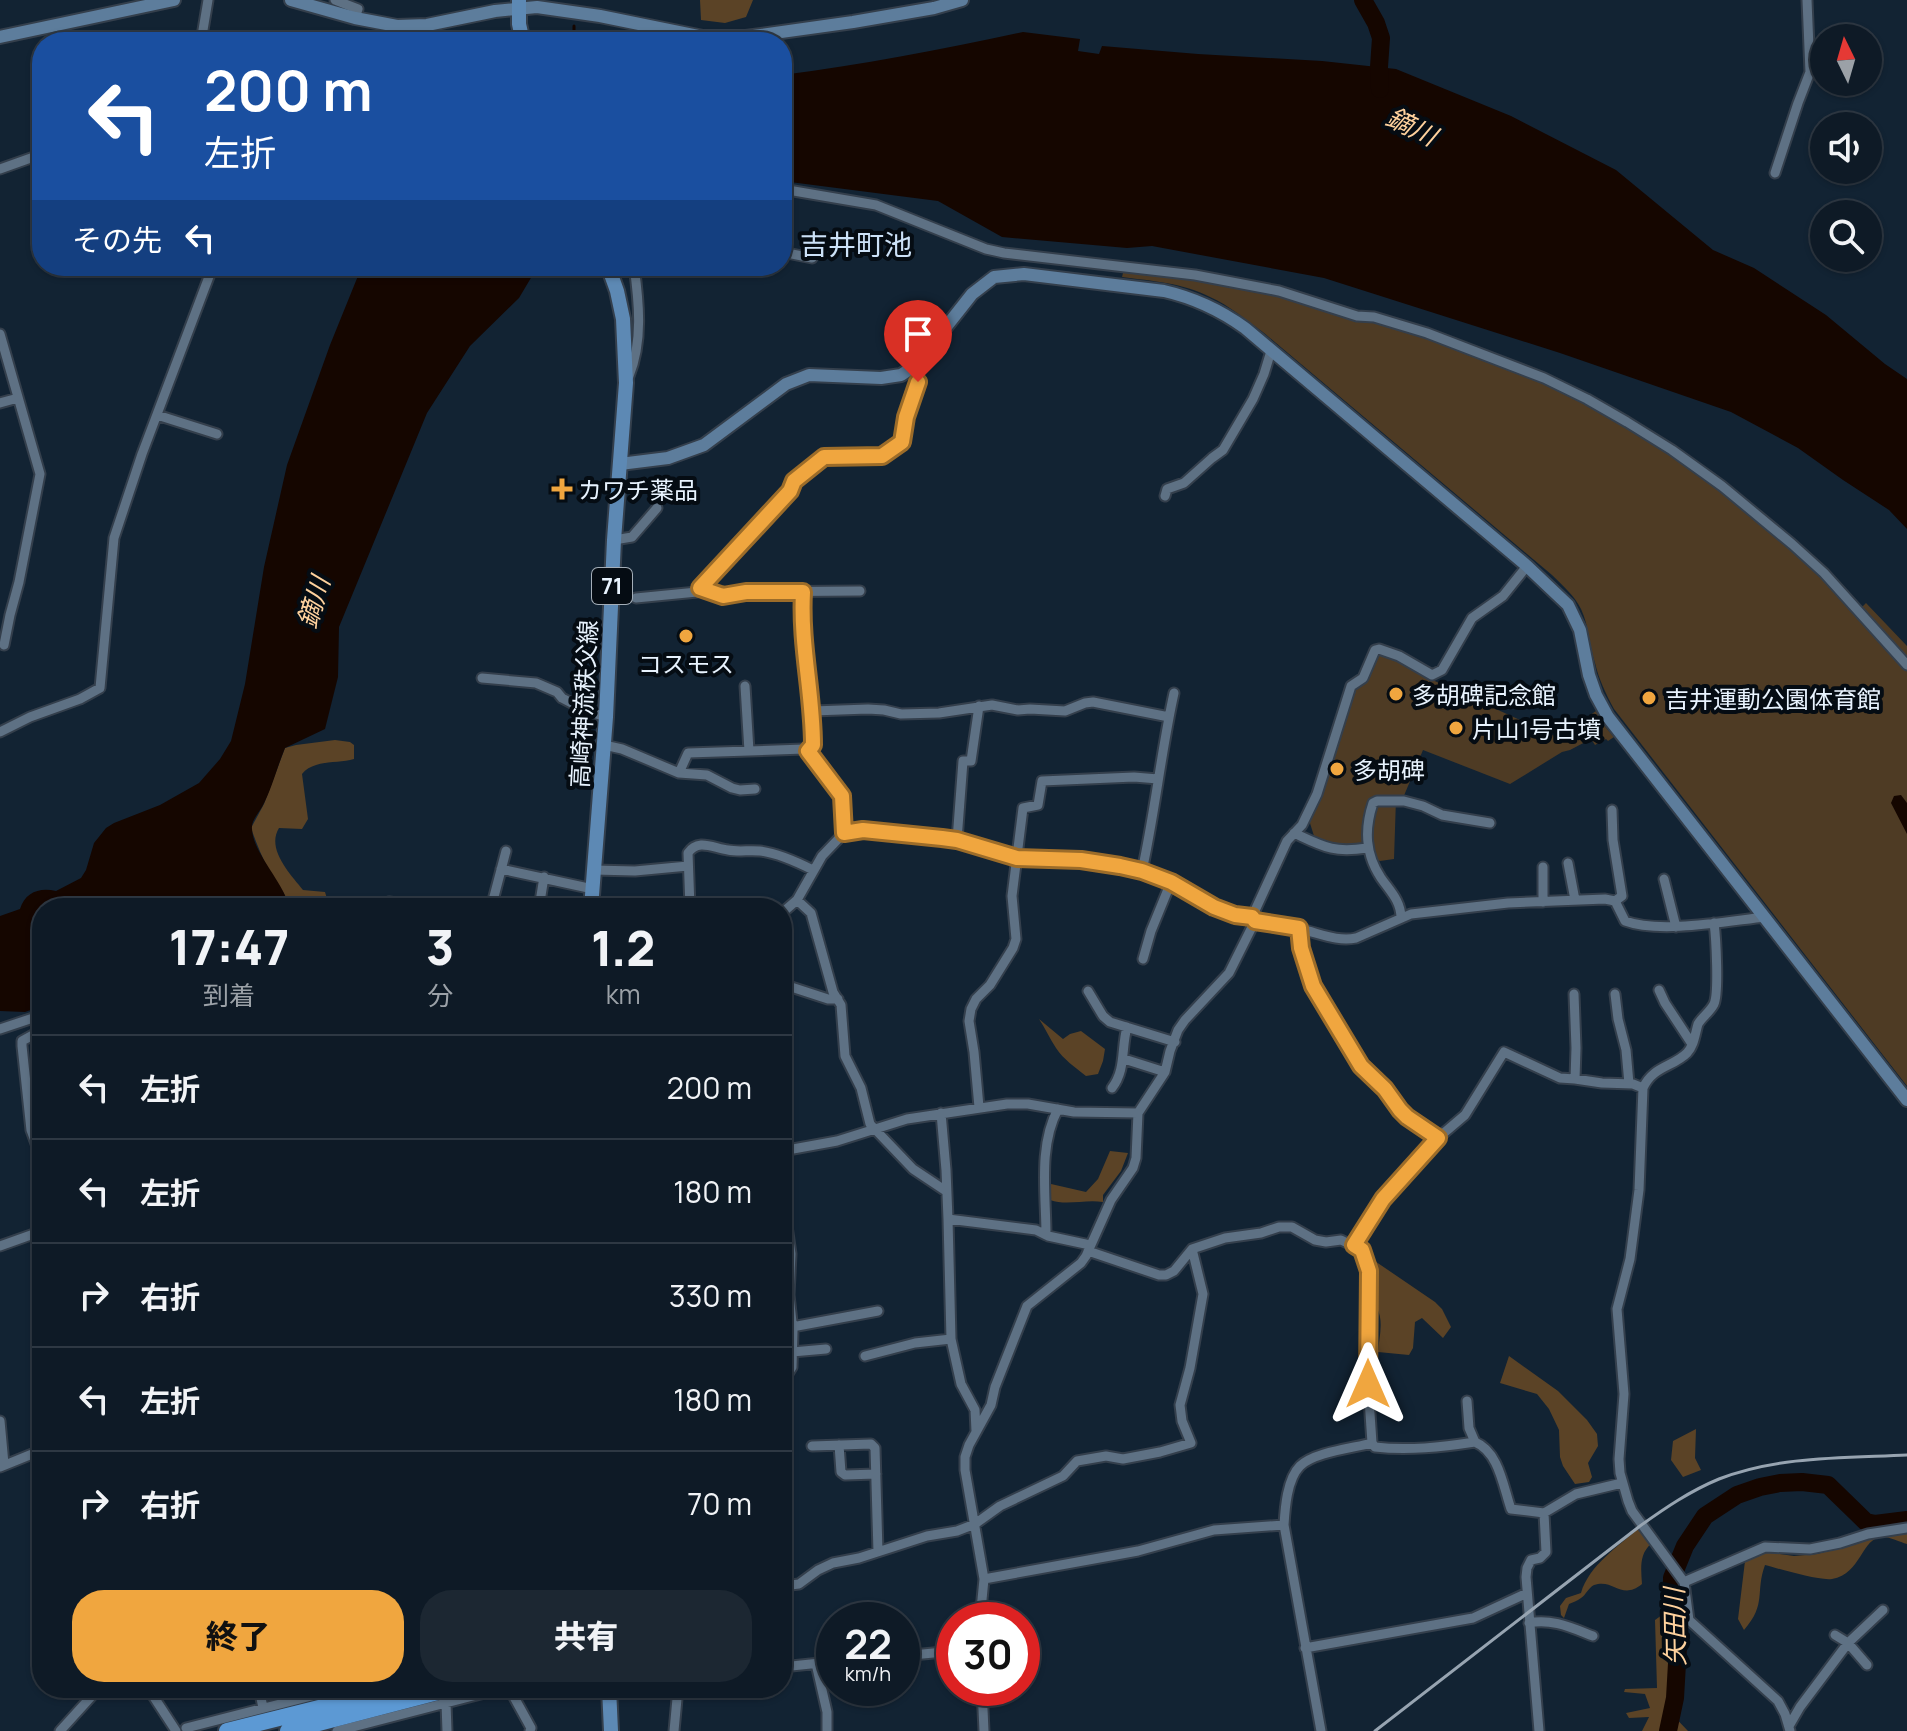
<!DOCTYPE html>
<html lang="ja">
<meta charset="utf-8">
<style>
:root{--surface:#0e1a26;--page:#1c2732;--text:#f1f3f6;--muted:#9ba1a7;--line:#2e3843;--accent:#f0a63f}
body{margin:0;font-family:Manrope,"Noto Sans JP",sans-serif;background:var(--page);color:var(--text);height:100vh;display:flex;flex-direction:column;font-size:30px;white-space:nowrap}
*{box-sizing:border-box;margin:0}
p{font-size:26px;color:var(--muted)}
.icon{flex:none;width:44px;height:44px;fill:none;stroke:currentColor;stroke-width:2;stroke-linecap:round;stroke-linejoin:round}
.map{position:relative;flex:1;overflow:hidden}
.sheet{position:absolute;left:32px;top:898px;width:760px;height:800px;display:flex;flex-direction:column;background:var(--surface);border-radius:32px;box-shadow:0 2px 6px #0004,0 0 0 2px var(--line)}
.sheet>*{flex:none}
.banner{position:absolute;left:32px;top:32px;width:760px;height:244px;border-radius:32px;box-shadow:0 2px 6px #0004,0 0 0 2px var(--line);background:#1a4fa0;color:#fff;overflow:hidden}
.needle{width:52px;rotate:355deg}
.controls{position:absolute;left:1810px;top:24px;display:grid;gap:16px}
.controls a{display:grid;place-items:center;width:72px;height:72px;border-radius:50%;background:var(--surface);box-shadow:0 2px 6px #0004,0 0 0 2px var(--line);font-size:40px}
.speed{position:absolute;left:816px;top:1602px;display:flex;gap:16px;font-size:40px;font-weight:700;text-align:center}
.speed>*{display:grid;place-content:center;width:104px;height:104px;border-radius:50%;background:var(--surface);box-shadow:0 2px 6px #0004,0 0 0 2px var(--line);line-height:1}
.speed small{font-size:20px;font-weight:400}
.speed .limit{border:12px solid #d22;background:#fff;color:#111}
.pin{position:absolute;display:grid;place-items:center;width:68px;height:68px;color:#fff;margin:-82px -34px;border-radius:50% 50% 50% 0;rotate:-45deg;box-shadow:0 0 8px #0007}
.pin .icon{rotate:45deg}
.me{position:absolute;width:88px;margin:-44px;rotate:0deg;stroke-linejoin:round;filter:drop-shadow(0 0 6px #0008)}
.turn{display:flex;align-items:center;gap:28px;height:168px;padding:0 40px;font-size:36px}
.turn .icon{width:104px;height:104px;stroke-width:2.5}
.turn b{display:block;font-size:56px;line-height:68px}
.then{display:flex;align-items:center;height:76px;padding:0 40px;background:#0003;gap:16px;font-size:30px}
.eta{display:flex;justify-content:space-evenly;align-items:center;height:136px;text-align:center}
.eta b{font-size:48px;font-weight:800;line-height:56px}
.action{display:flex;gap:16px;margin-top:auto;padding:16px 40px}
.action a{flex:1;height:92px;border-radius:32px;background:var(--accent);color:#111;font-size:32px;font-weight:800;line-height:92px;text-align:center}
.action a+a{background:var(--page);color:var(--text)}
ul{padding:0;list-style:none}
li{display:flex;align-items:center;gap:24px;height:104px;padding:0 40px;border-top:2px solid var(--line)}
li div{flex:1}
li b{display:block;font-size:30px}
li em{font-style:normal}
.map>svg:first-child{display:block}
.green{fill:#4e3b24}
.forest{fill:#5b4326}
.water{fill:#150600}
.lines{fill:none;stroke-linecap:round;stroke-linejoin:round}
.stream{stroke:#150600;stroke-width:3}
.river{stroke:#150600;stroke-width:18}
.street-casing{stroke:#343f4c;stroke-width:13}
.secondary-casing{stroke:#343f4c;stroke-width:16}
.primary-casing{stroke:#343f4c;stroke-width:18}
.highway-casing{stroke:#343f4c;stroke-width:20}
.street{stroke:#5e7184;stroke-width:9}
.secondary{stroke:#5d7d9c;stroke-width:12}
.primary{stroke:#5d89b4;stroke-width:14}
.highway{stroke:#5c99d4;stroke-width:16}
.rail{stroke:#97a4b1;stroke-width:3}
.route-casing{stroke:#9c6c29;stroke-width:20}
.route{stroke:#f0a63f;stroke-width:14}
.poi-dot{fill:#f0a63f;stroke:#050c13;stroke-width:3}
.labels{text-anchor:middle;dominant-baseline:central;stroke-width:8;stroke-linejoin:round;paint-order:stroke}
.shield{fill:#050c13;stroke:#a4aeb8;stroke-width:2}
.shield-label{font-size:22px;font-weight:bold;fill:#e8f3fe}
.poi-label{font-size:24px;fill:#e8f3fe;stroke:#050c13;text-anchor:start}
.street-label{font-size:24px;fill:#e8f3fe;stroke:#050c13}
.water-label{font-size:26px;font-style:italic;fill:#fed19d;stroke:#050c13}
.quarter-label{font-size:28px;fill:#cce1f7;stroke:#050c13}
</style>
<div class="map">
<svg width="1907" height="1731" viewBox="0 0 1907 1731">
<rect width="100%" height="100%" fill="#122333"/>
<path class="green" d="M 1125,265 L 1195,274 L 1357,312 L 1376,313 L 1479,348 L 1545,374 L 1589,395 L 1630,418 L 1674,447 L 1839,584 L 1861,608 L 1866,603 L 1907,646 L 1907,1086 L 1614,709 C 1606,694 1599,680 1595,663 C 1589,645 1589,626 1581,609 C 1574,595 1563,586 1552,575 L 1264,333 C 1246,320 1230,306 1210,297 C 1183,283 1152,281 1122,277 Z
M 1380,652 L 1397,660 L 1426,677 L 1557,737 L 1596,711 L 1602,723 L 1614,737 L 1608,741 L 1606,739 L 1595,745 L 1591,739 L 1570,750 L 1562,752 L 1510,784 L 1423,750 L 1403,798 L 1396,799 L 1394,859 L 1380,861 L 1374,859 L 1365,842 C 1351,855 1328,844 1314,836 L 1309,820 L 1354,689 L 1365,679 Z"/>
<path class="forest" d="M 700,0 L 753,0 L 746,17 L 725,23 L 701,20 Z
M 335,740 L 350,742 L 354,745 L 354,759 C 338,764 314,759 302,774 L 308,819 L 302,829 L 279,828 C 266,849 290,874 303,890 L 325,892 L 328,902 L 327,908 L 289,908 C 287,895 281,889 274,878 C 264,863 257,845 251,828 L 264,804 L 285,748 L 296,745 Z
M 1039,1019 L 1063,1039 L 1070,1034 L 1081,1031 L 1105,1049 L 1103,1061 L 1098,1074 L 1086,1076 C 1076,1068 1063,1059 1056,1048 C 1050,1039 1045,1028 1039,1019 Z
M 1110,1151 L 1128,1153 L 1121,1171 L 1103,1195 L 1103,1202 C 1085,1199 1067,1206 1050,1200 L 1051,1184 L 1086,1192 L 1098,1179 Z
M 1366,1255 L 1435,1302 L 1442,1309 L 1451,1327 L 1443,1338 L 1422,1318 L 1415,1322 L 1413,1348 L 1409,1355 L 1378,1352 C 1379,1338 1384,1321 1377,1308 L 1363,1305 L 1367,1284 Z
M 1509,1356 L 1558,1391 L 1587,1420 L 1597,1434 L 1598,1446 L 1588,1463 L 1592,1477 L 1589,1482 L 1575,1484 L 1563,1466 L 1560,1457 L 1559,1430 L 1549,1409 L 1537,1394 L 1500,1383 Z
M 1696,1429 L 1695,1458 L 1701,1470 L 1683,1477 L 1671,1460 L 1673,1441 Z
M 1640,1527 L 1651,1544 C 1639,1554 1641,1569 1642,1584 C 1621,1601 1614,1578 1594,1585 C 1588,1588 1586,1595 1581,1598 C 1577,1601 1573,1602 1569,1604 L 1564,1618 L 1561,1615 L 1560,1606 L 1566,1598 L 1581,1593 C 1589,1565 1619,1546 1640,1527 Z
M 1907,1532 L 1907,1544 C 1900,1542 1890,1537 1883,1537 C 1861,1537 1862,1574 1832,1579 C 1819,1581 1780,1569 1765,1565 C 1755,1592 1767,1604 1744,1630 L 1738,1619 L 1745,1561 L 1766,1552 L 1794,1556 L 1817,1554 L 1832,1550 L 1870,1536 Z
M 1669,1610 L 1673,1643 L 1671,1670 L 1666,1708 L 1688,1731 L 1642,1731 L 1649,1717 L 1629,1718 L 1626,1713 L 1650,1708 L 1645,1694 L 1624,1692 L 1625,1689 L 1657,1688 L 1655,1620 Z"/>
<path class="water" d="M 1023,32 L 1080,39 L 1078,51 L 1099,54 L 1102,46 L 1198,54 L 1322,61 L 1396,69 L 1511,116 L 1616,170 L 1713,250 L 1754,268 L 1826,315 L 1885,364 L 1907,379 L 1907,529 L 1889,510 L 1843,480 L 1798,448 L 1731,412 L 1560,353 L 1324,278 L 1152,246 L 1127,248 L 1002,237 L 938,201 L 782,181 L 782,75 C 863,65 943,49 1023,32 Z
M 362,266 L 538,266 L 519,298 L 470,346 L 427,413 L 339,627 L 338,677 L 325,729 L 285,748 C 277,767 272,789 262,807 C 258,814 251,821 252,829 C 253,854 285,883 289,908 L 42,908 L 42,1006 L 25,1012 L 0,1011 L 0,916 L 20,909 C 25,892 40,887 56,891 L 81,878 L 86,870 L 94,843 L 106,828 L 114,823 L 160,805 L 199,783 L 220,759 L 231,741 L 245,684 L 264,567 L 287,465 L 330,345 Z
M 1901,795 L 1907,803 L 1907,834 L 1891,803 L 1894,796 Z"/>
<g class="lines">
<path class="stream" d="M 574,26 L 574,42"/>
<path class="river" d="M 1363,0 L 1376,23 L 1381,38 L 1379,67 L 1380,89
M 1668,1731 L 1675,1698 L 1678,1646 L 1672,1606 L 1672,1578 L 1685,1546 L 1705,1516 L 1737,1495 L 1760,1487 L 1780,1483 L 1802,1482 L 1828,1485 L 1866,1522 L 1875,1524 L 1907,1520"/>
<defs>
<path id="street" d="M 335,0 L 358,9 L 355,18
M 201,42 L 208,0
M 0,169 L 42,154
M 1775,173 L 1798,103 L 1810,72 L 1807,0
M 782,189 L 876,205 L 986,249 L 1004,253 L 1195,275 L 1279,291 L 1357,316 L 1374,317 L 1427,333 L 1544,378 L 1587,399 L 1627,422 L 1672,450 L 1722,486 L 1792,544 L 1824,573 L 1907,665
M 782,252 L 812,258
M 0,334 L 40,474 L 19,582 L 10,615 L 4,645
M 629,376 C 643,342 639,302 634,266
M 0,403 L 18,398
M 157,415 L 217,434
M 1165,496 L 1167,489 L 1184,483 L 1212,458 L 1223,450 L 1253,399 L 1264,374 L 1271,351
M 614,540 L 632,537 L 657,508
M 700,588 L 723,596 L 746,592 L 860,591
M 803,592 C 800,643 813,694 813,745 L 808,751
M 636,598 L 697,592 L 790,491 L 794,481 L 824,457 L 882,456 L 902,442 L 906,417 L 918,382 L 916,365
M 482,678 L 536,683 L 557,692 L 562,698 L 587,711 L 606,717
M 745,686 L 749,751
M 813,711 L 868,709 L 884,710 L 901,714 L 939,713 L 992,705 L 1018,710 L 1030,709 L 1065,711 L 1085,703 L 1093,702 L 1169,717
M 0,732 L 30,717 L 80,699 L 100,688 L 114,538 L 142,454 L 213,266
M 604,745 L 622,749 L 679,773 L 688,753 L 804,749 L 842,796 L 844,833
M 679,773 L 707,775 L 732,788 L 740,790 L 755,789
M 1612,810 L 1613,840 L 1622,896 L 1615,901
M 1294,833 C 1324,847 1333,853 1367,848
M 957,840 L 963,761 L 971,761 L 979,706
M 1568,863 L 1575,900
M 1543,867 L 1543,902
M 501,869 L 593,889
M 594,870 L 635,871 L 688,866
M 1142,871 C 1155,812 1161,752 1174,693
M 1664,879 L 1676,927
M 797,900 L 811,913 L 833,992 L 841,1005 L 845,1056 L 861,1088 L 870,1124 L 913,1169 L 946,1191
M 389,902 L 438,908
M 491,908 L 506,851
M 539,908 L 544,877
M 690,908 L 688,853 C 698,838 713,848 728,850 C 738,852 749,850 760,851 C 778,853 797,862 813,870
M 782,913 L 797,900 L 822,856 L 844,833 L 863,830 L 957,840 L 1017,858 L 1081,860 L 1120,866 L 1142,871 L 1171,882 L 1214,907 L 1235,915 L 1252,917 L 1255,921 C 1270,923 1285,925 1300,929 C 1319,933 1337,942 1356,938 L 1411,914 L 1508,903 L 1605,899 L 1615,901 L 1625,921 C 1660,934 1728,921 1765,917
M 1252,917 L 1287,841 L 1302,825 L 1317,794 L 1351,686 L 1363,678 L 1375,650 L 1379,649 L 1399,656 L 1432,675 L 1442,670 L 1472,618 L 1503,596 L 1527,566
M 1401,918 C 1401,901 1390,891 1381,878 C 1365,854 1364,830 1373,803 L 1377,801 L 1404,801 L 1423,806 L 1442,815 L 1490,823
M 1714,923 C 1716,938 1719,993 1714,1004 C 1710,1012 1702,1017 1698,1024 C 1695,1034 1694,1046 1687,1053 C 1673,1067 1653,1066 1643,1088 L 1639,1190 L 1630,1259 L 1617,1309 L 1624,1394 L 1619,1459 L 1620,1473 L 1628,1501 L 1632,1511 L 1684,1582 L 1689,1620 L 1778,1701 L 1785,1714 L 1790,1731
M 1299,928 L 1301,948 L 1313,986 L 1361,1066 L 1385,1089 L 1400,1110 L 1438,1138
M 1143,959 L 1151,931 L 1171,882
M 782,984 L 828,999 L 838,999
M 1659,990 L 1665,1003 L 1692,1044
M 1088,991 L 1103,1016 L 1110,1022 L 1175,1042
M 1574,994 L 1576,1048 L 1575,1079
M 1615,994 L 1618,1019 L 1626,1050 L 1629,1084
M 0,1029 L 42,1015
M 42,1030 L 22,1041 L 22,1046 L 31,1130 L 42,1160
M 1124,1059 L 1165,1072
M 1112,1088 C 1126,1070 1121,1049 1127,1027
M 28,1098 L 42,1089
M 979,1107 L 974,1052 L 969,1021 L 971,1009 L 976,999 L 990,985 L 1013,948 L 1016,939 L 1012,896 L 1023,808 L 1038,805 L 1042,781 L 1134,777 L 1158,779
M 941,1113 L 946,1170 L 948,1219 L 1036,1230 L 1048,1236 L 1090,1245
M 782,1151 L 837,1141 L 907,1119 L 1007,1104 L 1028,1104 L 1074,1112 L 1138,1113
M 782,1191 L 791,1254 L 789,1295 L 793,1331 L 792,1367 L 782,1383
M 948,1219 L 951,1339 L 961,1384 L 975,1410 L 976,1431
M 1046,1235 C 1046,1195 1038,1146 1058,1109
M 1354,1245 L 1383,1199 L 1438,1138 L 1465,1115 L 1504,1052 L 1560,1078 L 1575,1079 L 1602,1083 L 1633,1084 L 1643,1088
M 0,1246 L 42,1231
M 1088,1251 L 1159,1275 L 1166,1275 L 1174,1271 L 1192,1249 L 1225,1238 L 1261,1233 L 1279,1227 L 1292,1227 L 1315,1240 L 1326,1242 L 1341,1240 L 1362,1250 L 1369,1271 L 1368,1384 L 1372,1443
M 792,1327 L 878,1311
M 792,1352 L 826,1349
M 865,1356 L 915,1343 L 951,1339
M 1467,1401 L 1469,1428 L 1475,1442 C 1499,1452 1503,1486 1511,1509 L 1544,1513 L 1576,1494 L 1622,1483
M 0,1421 L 4,1464
M 839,1445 L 841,1472 L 845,1475 L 876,1474
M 812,1446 L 871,1444 L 875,1448 L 878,1552
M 0,1467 L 42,1450
M 984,1579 L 1138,1551 L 1214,1530 L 1284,1525
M 1684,1582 L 1765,1547 L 1810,1549 L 1840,1543 L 1868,1534 L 1907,1528
M 782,1586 L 799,1584 L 818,1570 L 833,1563 L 859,1558 L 927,1536 L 957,1531 L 975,1524 L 1000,1506 L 1063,1476 L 1077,1461 L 1106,1456 L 1123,1459 L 1160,1452 L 1191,1443 L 1182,1421 L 1180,1405 L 1190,1368 L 1203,1294 L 1192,1249
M 980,1620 L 984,1579 L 965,1470 L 965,1457 L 969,1445 L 991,1405 L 995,1387 L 1027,1306 L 1081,1263 L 1086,1256 L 1111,1200 L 1133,1168 L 1136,1158 L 1138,1113 L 1165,1072 L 1170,1051 L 1178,1030 L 1185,1020 L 1229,973 L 1255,921
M 1529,1623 C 1551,1618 1572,1628 1593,1636
M 1835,1635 L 1848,1643 L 1867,1665
M 1305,1648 L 1473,1618 L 1527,1593
M 902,1656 L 954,1651
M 782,1667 L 820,1663
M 148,1688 L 176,1731
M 259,1688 L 263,1708
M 509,1688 L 531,1728 L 530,1731
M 982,1688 L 984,1731
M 446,1703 L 447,1731
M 1789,1726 L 1800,1707 L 1848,1643 L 1883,1610
M 186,1728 L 343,1688
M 60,1731 L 99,1688
M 337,1731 L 504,1688
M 674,1731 L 678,1688
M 827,1731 L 827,1712 L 817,1668 L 820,1663 L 834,1661
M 1321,1731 L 1284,1525 C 1285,1508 1287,1479 1300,1466 C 1314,1452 1354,1448 1372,1443 L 1375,1447 C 1408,1451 1442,1447 1475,1442
M 1539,1731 L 1526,1577 L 1527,1568 L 1531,1560 L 1540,1558 L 1546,1552 L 1544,1513"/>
<path id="secondary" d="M 291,0 L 355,18 L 397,26 L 427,25 L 495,11 L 537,7 L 600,16 L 703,37 L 746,37 L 853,22 L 934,8 L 962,0
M 0,37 L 174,0
M 620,464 L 668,458 L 704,445 L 786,384 L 809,375 L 881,378 L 901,375 L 916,365 L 972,294 L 994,277 L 1024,274 L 1164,291 C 1195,298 1220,310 1245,328 L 1527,566 L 1568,605 L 1580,630 L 1589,675 L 1596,695 L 1608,717 L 1907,1100"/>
<path id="primary" d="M 519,0 L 519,24 L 523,42
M 591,908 L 606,717 L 614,540 L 626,383 L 623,319 L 617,291 L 608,266
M 609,1688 L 611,1731"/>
<path id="highway" d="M 227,1731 L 399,1688
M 288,1731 L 453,1688"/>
</defs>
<use href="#street" class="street-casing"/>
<use href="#secondary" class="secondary-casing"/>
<use href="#primary" class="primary-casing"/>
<use href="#highway" class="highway-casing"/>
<use href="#street" class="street"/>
<use href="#secondary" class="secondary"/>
<use href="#primary" class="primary"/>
<use href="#highway" class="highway"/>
<path class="rail" d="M 1375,1731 L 1640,1526 C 1665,1508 1690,1491 1719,1479 C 1778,1456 1844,1458 1907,1455"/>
</g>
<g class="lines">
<defs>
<path id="route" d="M 918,382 L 906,417 L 902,442 L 882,456 L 824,457 L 794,481 L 790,491 L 700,588 L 723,596 L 746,592 L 803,592 C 800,644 813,694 813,745 L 808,751 L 842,796 L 844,833 L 863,830 L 942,838 L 957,840 L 1017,858 L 1081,860 L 1120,866 L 1142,871 L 1171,882 L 1214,907 L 1235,915 L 1252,917 L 1255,921 L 1299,928 L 1301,948 L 1313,986 L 1361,1066 L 1385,1089 L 1400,1110 L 1407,1117 L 1438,1138 L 1383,1199 L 1354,1245 L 1362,1250 L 1369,1271 L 1368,1384"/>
</defs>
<use href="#route" class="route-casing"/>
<use href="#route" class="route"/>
</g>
<g class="poi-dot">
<path d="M558 477h8v8h8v8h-8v8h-8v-8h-8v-8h8z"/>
<circle cx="686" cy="636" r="8"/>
<circle cx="1396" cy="694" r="8"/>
<circle cx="1649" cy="698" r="8"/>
<circle cx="1456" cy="728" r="8"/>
<circle cx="1337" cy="769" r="8"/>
</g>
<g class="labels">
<rect class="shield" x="592" y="568" width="40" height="36" rx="6"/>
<g class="shield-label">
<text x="612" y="586">71</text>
</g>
<g class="poi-label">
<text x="578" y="489">カワチ薬品</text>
<text x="686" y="663" text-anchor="middle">コスモス</text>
<text x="1412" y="694">多胡碑記念館</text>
<text x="1665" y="698">吉井運動公園体育館</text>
<text x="1472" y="728">片山1号古墳</text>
<text x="1353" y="769">多胡碑</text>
</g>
<g class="street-label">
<text transform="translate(583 704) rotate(-87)">高崎神流秩父線</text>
</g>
<g class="water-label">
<text transform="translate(1412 126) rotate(26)">鏑川</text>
<text transform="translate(313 602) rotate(-73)">鏑川</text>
<text transform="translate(1674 1627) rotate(-91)">矢田川</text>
</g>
<g class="quarter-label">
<text x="856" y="244">吉井町池</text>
</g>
</g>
</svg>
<div class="controls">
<a><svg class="needle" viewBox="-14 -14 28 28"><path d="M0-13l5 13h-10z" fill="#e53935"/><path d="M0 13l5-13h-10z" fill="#9ba1a7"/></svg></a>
<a><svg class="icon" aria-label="sound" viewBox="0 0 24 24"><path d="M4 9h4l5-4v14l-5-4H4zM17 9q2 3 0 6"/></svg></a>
<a><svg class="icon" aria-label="search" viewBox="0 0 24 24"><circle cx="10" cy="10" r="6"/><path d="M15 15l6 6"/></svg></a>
</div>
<div class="speed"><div>22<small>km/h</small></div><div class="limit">30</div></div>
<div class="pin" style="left:918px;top:382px;background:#d93025"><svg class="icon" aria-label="arrive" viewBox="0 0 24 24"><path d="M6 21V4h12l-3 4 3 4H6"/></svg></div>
<svg class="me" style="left:1368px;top:1384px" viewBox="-20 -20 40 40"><path d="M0-17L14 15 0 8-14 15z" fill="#f0a63f" stroke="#fff" stroke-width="4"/></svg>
<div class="banner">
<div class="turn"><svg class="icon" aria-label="left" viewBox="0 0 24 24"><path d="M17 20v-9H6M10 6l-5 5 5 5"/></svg><div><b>200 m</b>左折</div></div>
<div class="then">その先<svg class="icon" aria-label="left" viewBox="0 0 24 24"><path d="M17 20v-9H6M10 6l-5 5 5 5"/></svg></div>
</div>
<section class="sheet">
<div class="eta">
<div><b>17:47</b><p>到着</p></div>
<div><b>3</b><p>分</p></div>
<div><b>1.2</b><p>km</p></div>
</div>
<ul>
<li><svg class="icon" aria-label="left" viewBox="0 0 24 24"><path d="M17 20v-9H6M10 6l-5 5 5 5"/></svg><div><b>左折</b></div><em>200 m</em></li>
<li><svg class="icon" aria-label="left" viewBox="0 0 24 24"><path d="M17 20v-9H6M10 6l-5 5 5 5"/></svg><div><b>左折</b></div><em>180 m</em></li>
<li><svg class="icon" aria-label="right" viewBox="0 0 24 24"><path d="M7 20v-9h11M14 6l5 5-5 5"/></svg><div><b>右折</b></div><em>330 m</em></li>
<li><svg class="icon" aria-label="left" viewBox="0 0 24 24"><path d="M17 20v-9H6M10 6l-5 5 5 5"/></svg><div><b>左折</b></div><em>180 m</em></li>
<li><svg class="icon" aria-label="right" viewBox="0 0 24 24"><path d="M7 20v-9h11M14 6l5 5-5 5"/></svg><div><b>右折</b></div><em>70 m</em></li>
</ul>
<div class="action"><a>終了</a><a>共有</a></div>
</section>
</div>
